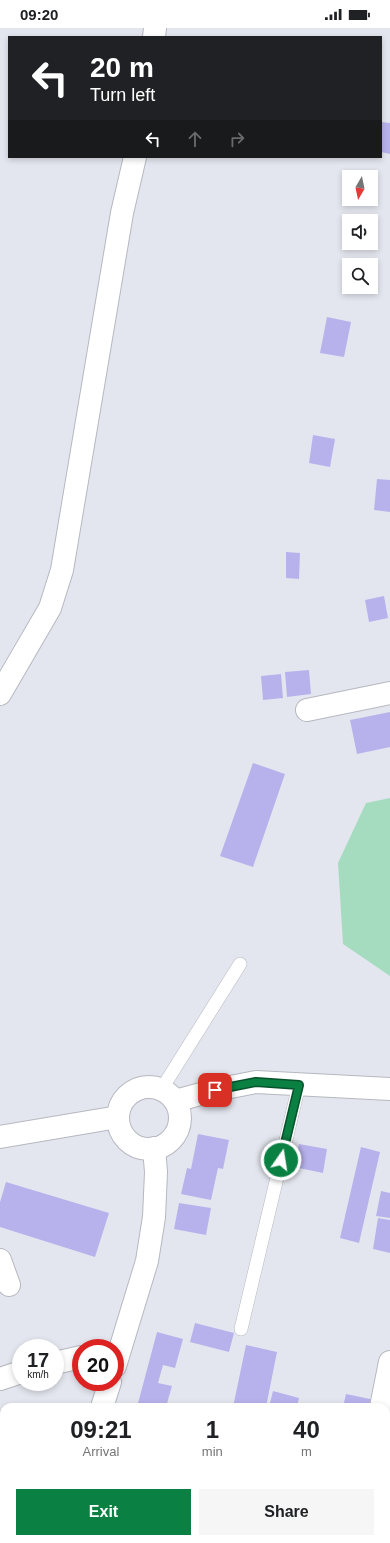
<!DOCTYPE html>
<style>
:root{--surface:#fff;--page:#f6f6f6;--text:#202124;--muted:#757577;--accent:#0b8043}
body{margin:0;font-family:Arial,sans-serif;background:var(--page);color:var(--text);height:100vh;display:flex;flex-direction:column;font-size:15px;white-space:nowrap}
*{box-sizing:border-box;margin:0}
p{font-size:13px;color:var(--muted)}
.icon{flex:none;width:22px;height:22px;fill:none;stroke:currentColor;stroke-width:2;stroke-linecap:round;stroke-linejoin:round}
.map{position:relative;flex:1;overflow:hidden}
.drawer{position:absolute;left:0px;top:1375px;width:390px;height:140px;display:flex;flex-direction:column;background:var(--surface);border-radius:12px 12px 0 0;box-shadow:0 2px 6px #0003}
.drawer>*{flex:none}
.top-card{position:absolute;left:8px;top:8px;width:374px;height:122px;border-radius:0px;box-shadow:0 2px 6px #0003;background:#202124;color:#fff;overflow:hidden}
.needle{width:26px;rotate:189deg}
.controls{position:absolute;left:342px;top:142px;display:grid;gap:8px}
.controls a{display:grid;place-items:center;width:36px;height:36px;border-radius:0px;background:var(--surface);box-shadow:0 2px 6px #0003;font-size:20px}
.speed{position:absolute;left:12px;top:1311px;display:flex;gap:8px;font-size:20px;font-weight:700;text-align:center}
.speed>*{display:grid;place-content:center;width:52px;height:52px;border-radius:50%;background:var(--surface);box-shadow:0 2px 6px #0003;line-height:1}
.speed small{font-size:10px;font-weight:400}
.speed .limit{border:6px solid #d22;background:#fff;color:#111}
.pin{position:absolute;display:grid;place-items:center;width:34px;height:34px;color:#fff;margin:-17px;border-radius:8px;box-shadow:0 2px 6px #0006}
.me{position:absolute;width:44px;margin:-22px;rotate:13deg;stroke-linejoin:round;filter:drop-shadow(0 0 3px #0008)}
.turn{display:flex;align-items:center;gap:14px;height:84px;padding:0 16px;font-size:18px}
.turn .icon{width:52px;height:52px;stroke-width:2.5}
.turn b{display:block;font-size:28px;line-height:34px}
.lanes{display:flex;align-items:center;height:38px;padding:0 16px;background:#0003;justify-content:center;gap:20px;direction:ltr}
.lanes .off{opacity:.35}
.eta{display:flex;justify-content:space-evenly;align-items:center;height:68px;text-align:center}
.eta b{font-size:24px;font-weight:800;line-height:28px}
.primary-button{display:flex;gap:8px;margin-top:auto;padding:8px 16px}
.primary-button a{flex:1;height:46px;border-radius:0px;background:var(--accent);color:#fff;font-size:16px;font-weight:800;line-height:46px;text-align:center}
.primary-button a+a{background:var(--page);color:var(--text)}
.status{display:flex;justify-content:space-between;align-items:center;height:28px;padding:0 20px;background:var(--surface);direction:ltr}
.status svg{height:11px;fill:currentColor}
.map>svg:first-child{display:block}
.green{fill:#a5dcbf}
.building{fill:#b8b2ec}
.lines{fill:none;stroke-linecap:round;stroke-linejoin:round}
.service-casing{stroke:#b6b8c0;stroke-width:14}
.minor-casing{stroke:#b6b8c0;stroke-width:24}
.tertiary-casing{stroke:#b6b8c0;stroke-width:24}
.service{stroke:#fff;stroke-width:13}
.minor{stroke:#fff;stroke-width:22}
.tertiary{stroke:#fff;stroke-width:22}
.route-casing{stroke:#07532c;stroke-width:10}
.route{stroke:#0b8043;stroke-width:7}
</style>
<div class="status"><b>09:20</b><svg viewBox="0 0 49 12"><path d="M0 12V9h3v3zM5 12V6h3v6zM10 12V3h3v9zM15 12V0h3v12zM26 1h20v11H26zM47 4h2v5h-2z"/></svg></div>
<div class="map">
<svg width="390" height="1515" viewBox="0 0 390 1515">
<rect width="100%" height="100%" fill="#e4e6ef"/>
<path class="green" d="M 390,770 L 390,948 L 343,916 L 338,835 L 366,775 Z"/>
<path class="building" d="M 381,94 L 390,95 L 390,126 L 381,124 Z
M 327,289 L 351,294 L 344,329 L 320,325 Z
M 313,407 L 335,411 L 330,439 L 309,435 Z
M 377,451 L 390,452 L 390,484 L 374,482 Z
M 286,524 L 300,525 L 299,551 L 286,550 Z
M 384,568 L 388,590 L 369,594 L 365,572 Z
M 309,642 L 311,666 L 287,669 L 285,644 Z
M 281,646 L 283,670 L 263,672 L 261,648 Z
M 390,684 L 390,719 L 357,726 L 350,692 Z
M 253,735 L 285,746 L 253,839 L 220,828 Z
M 198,1106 L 229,1112 L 223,1141 L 218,1140 L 211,1172 L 181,1166 L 187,1140 L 191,1141 Z
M 299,1116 L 327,1121 L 323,1145 L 294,1139 Z
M 361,1119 L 380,1124 L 359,1215 L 340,1210 Z
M 6,1154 L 109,1185 L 95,1229 L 0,1199 L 0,1174 Z
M 381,1163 L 390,1165 L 390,1190 L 376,1188 Z
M 179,1175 L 211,1180 L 206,1207 L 174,1201 Z
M 378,1190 L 390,1192 L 390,1225 L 373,1221 Z
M 195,1295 L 234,1305 L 229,1324 L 190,1314 Z
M 157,1304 L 183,1311 L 175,1340 L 163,1337 L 158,1355 L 172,1358 L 166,1379 L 137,1379 Z
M 246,1317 L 277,1324 L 266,1379 L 233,1379 Z
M 273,1363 L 299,1370 L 297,1379 L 269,1379 Z
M 346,1366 L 375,1372 L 373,1379 L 343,1379 Z
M 4,1414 L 4,1441 L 0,1442 L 0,1416 Z
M 389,1433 L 390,1433 L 390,1451 L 386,1450 Z
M 4,1476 L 4,1507 L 3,1507 L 6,1515 L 0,1515 L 0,1478 Z
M 77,1511 L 80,1511 L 92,1515 L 76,1515 Z
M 262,1511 L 287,1511 L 286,1515 L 261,1515 Z"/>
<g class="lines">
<defs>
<path id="service" d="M 161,1062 L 240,936
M 241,1301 L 299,1057"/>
<path id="minor" d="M 154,9 L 155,0
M 0,666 L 50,580 L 62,542 L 122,185 L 135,129
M 307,682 L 390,665
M 0,1232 L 9,1257
M 55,1335 L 81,1329
M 115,1338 L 147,1233 L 154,1189 L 156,1144 L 154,1120
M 0,1351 L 21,1344
M 102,1379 L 110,1354
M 381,1379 L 390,1334
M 61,1515 L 62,1511
M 289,1515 L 290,1511
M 354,1515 L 355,1511"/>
<path id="tertiary" d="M118 1090a31 31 0 1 1 62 0a31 31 0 1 1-62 0Z
M 175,1073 L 215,1062 L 256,1054 L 390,1061
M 0,1109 L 118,1089"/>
</defs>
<use href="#service" class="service-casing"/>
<use href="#minor" class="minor-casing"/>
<use href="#tertiary" class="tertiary-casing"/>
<use href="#service" class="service"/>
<use href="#minor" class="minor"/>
<use href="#tertiary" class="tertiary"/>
</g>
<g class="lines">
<defs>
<path id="route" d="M 215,1062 L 256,1054 L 299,1057 L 281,1132"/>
</defs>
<use href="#route" class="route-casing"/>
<use href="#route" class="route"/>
</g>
</svg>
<div class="controls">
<a><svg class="needle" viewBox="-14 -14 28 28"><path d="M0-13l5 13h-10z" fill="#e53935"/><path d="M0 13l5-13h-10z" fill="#757577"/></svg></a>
<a><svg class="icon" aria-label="sound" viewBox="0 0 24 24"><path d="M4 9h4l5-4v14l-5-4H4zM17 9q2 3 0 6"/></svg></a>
<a><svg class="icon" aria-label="search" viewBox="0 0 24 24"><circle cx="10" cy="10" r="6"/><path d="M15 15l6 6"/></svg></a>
</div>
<div class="speed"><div>17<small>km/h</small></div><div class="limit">20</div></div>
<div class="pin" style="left:215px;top:1062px;background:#d93025"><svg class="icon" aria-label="arrive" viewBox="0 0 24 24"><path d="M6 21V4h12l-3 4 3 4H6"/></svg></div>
<svg class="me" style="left:281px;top:1132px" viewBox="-20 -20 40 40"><circle r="17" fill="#0b8043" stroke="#fff" stroke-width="3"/><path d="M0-11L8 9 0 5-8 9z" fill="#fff"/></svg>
<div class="top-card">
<div class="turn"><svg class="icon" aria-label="left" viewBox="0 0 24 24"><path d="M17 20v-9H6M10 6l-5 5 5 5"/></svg><div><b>20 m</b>Turn left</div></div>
<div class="lanes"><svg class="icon" aria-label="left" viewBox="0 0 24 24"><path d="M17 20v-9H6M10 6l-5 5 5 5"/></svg><svg class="icon off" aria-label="ahead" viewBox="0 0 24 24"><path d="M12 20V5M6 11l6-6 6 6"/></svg><svg class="icon off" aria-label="right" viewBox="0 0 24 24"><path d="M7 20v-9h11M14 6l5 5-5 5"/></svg></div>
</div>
<section class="drawer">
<div class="eta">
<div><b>09:21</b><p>Arrival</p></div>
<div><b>1</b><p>min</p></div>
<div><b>40</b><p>m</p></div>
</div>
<div class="primary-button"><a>Exit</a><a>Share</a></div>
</section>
</div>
